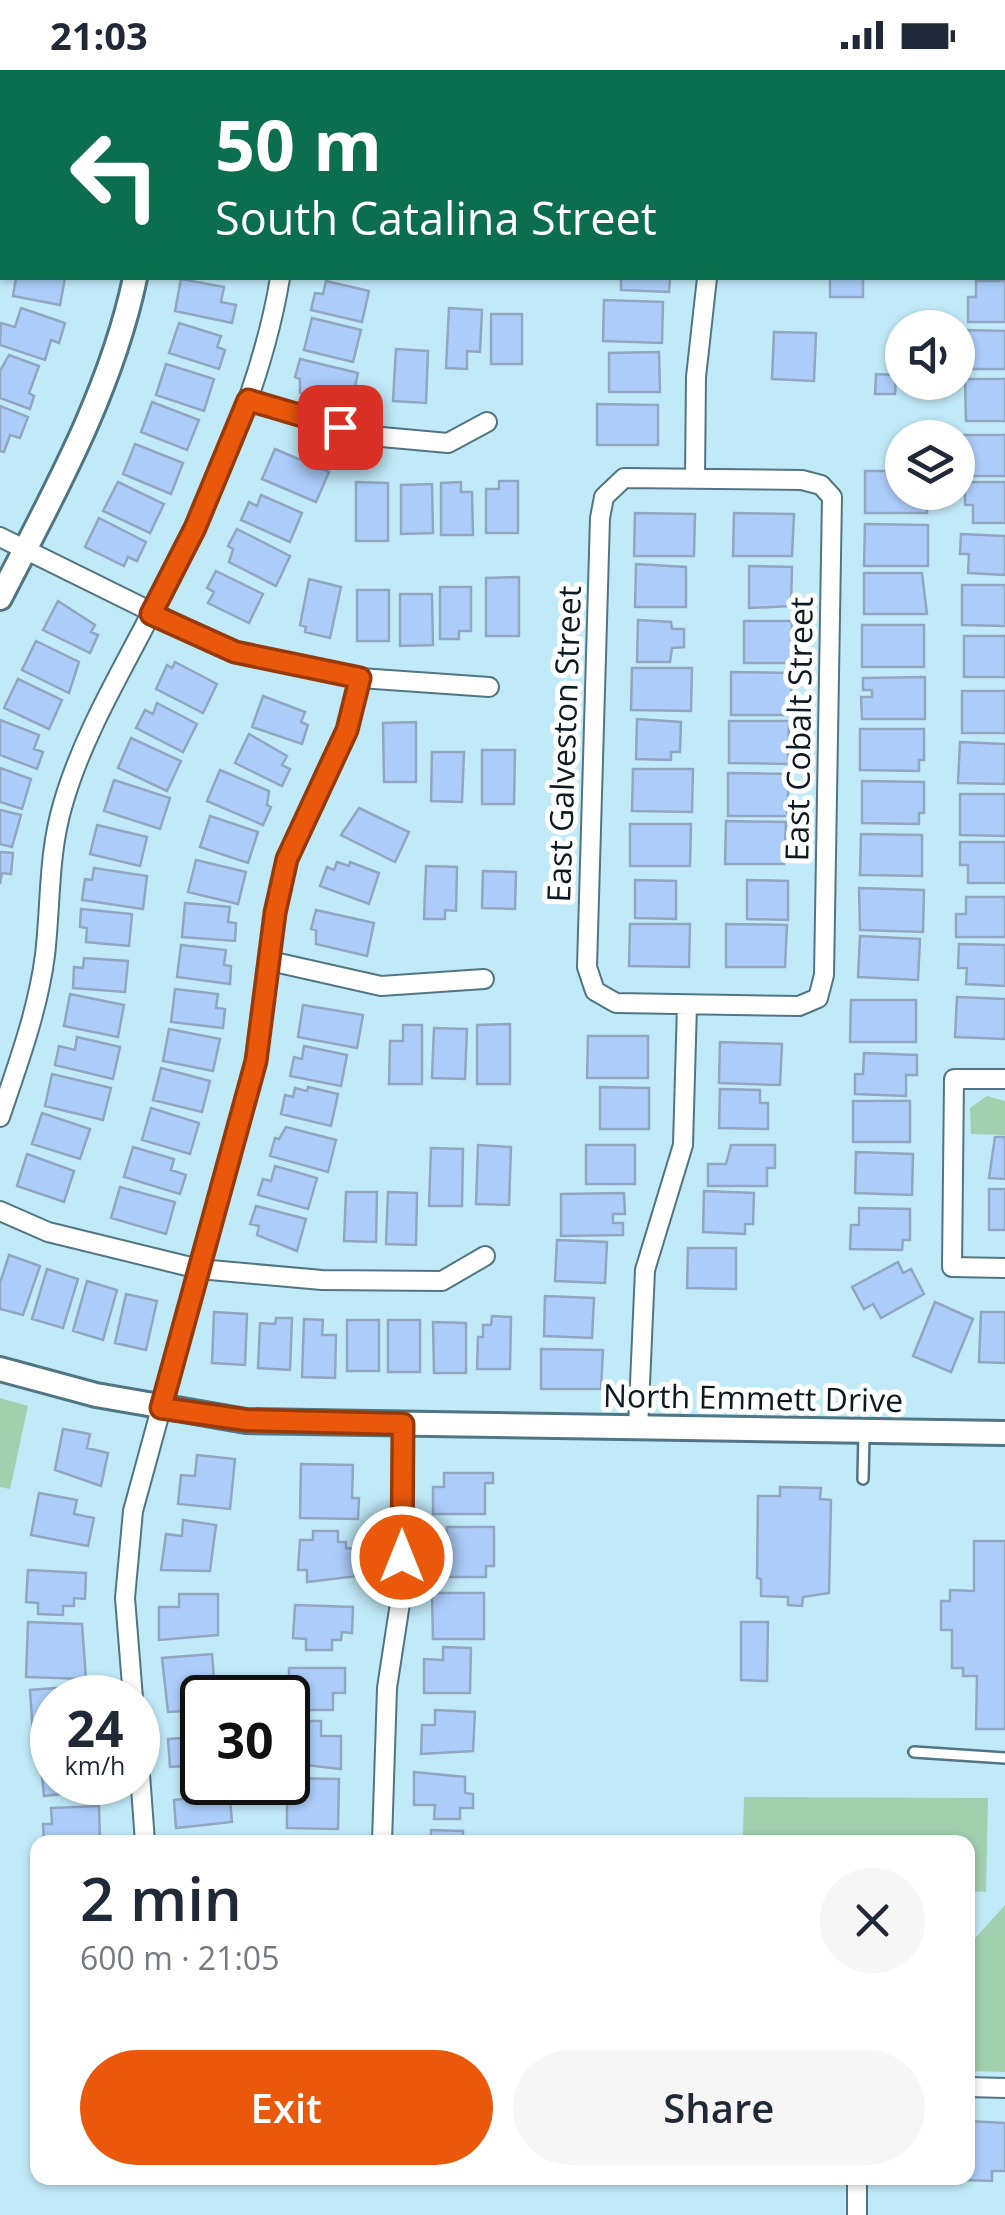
<!DOCTYPE html>
<meta charset="utf-8">
<style>
:root{--surface:#fff;--page:#f6f6f7;--text:#1f2937;--muted:#747a83;--accent:#ea580c}
body{margin:0;font-family:"Open Sans",sans-serif;background:var(--page);color:var(--text);height:100vh;display:flex;flex-direction:column;font-size:38px;white-space:nowrap}
*{box-sizing:border-box;margin:0}
p{font-size:32px;color:var(--muted)}
.icon{flex:none;width:55px;height:55px;fill:none;stroke:currentColor;stroke-width:2;stroke-linecap:round;stroke-linejoin:round}
.map{position:relative;flex:1;overflow:hidden}
.side{position:absolute;left:30px;top:1765px;width:945px;height:350px;display:flex;flex-direction:column;background:var(--surface);border-radius:20px;box-shadow:0 2px 8px #0004}
.side>*{flex:none}
.top-card{position:absolute;left:0px;top:0px;width:1005px;height:210px;box-shadow:0 2px 8px #0004;background:#0b6e4f;color:#fff;overflow:hidden}
.controls{position:absolute;left:885px;top:240px;display:grid;gap:20px}
.controls a{display:grid;place-items:center;width:90px;height:90px;border-radius:50%;background:var(--surface);box-shadow:0 2px 8px #0004;font-size:50px}
.speed{position:absolute;left:30px;top:1605px;display:flex;gap:20px;font-size:50px;font-weight:700;text-align:center}
.speed>*{display:grid;place-content:center;width:130px;height:130px;border-radius:50%;background:var(--surface);box-shadow:0 2px 8px #0004;line-height:1}
.speed small{font-size:25px;font-weight:400}
.speed .limit{border:5px solid #111;border-radius:15px;background:#fff;color:#111}
.pin{position:absolute;display:grid;place-items:center;width:85px;height:85px;color:#fff;margin:-42px;border-radius:20px;box-shadow:0 5px 15px #0006}
.me{position:absolute;width:110px;margin:-55px;rotate:0deg;stroke-linejoin:round;filter:drop-shadow(0 0 8px #0008)}
.turn{display:flex;align-items:center;gap:35px;height:210px;padding:0 50px;font-size:45px}
.turn .icon{width:130px;height:130px;stroke-width:2.5}
.turn b{display:block;font-size:70px;line-height:85px}
.round{display:grid;place-items:center;flex:none;width:105px;height:105px;border-radius:52px;background:var(--page)}
.head{display:flex;align-items:center;justify-content:space-between;height:170px;padding:0 50px}
h1{font-size:60px;font-weight:600;line-height:75px}
.action{display:flex;gap:20px;margin-top:auto;padding:20px 50px}
.action a{flex:1;height:115px;border-radius:60px;background:var(--accent);color:#fff;font-size:40px;font-weight:600;line-height:115px;text-align:center}
.action a+a{background:var(--page);color:var(--text)}
.status{display:flex;justify-content:space-between;align-items:center;height:70px;padding:0 50px;background:var(--surface);direction:ltr}
.status svg{height:28px;fill:currentColor}
.map>svg:first-child{display:block}
.green{fill:#a1d0af}
.building{fill:#accdfa;stroke:#91a6c1;stroke-width:2.5}
.lines{fill:none;stroke-linecap:round;stroke-linejoin:round}
.service-casing{stroke:#517683;stroke-width:14}
.minor-casing{stroke:#517683;stroke-width:22}
.tertiary-casing{stroke:#517683;stroke-width:28}
.service{stroke:#fff;stroke-width:9}
.minor{stroke:#fff;stroke-width:18}
.tertiary{stroke:#fff;stroke-width:22}
.route-casing{stroke:#983908;stroke-width:25}
.route{stroke:#ea580c;stroke-width:18}
.labels{text-anchor:middle;dominant-baseline:central;stroke-width:10;stroke-linejoin:round;paint-order:stroke}
.street-label{font-size:32px;fill:#0c1b20;stroke:#fff}
</style>
<div class="status"><b>21:03</b><svg viewBox="0 0 49 12"><path d="M0 12V9h3v3zM5 12V6h3v6zM10 12V3h3v9zM15 12V0h3v12zM26 1h20v11H26zM47 4h2v5h-2z"/></svg></div>
<div class="map">
<svg width="1005" height="2145" viewBox="0 0 1005 2145">
<rect width="100%" height="100%" fill="#c1eaf8"/>
<path class="green" d="M 987,1026 L 1005,1031 L 1005,1065 L 971,1064 L 970,1038 Z
M 0,1328 L 28,1336 L 10,1419 L 0,1417 Z
M 744,1727 L 988,1728 L 986,1822 L 968,1821 L 968,1772 L 743,1766 Z
M 1005,1835 L 1005,2002 L 968,2001 L 968,1876 Z"/>
<path class="building" d="M 16,208 L 65,208 L 60,235 L 13,226 Z
M 621,208 L 670,208 L 669,222 L 621,220 Z
M 830,208 L 863,208 L 863,227 L 830,227 Z
M 181,209 L 224,217 L 221,232 L 236,235 L 232,253 L 175,241 Z
M 326,211 L 369,221 L 362,252 L 311,240 L 315,223 L 323,224 Z
M 976,211 L 1005,211 L 1005,252 L 968,252 L 968,227 L 976,227 Z
M 604,230 L 663,232 L 662,273 L 603,271 Z
M 21,238 L 65,253 L 59,273 L 51,270 L 45,290 L 0,275 L 1,253 L 15,257 Z
M 449,238 L 482,240 L 480,282 L 467,281 L 467,299 L 446,298 Z
M 491,244 L 522,244 L 522,294 L 491,294 Z
M 312,248 L 361,260 L 353,292 L 304,280 Z
M 179,253 L 221,266 L 217,277 L 225,280 L 219,299 L 169,283 Z
M 963,260 L 1005,261 L 1005,299 L 962,299 Z
M 774,262 L 816,263 L 814,311 L 772,309 Z
M 396,279 L 428,281 L 426,333 L 393,331 Z
M 659,282 L 660,322 L 609,322 L 609,283 Z
M 9,285 L 39,296 L 29,323 L 34,326 L 30,339 L 0,328 L 0,301 Z
M 300,289 L 358,303 L 351,336 L 300,323 L 300,309 L 295,307 Z
M 166,294 L 214,309 L 204,341 L 156,325 Z
M 876,304 L 896,305 L 895,324 L 875,324 Z
M 965,309 L 1005,309 L 1005,351 L 966,351 Z
M 152,332 L 199,350 L 187,380 L 141,362 Z
M 597,334 L 658,335 L 658,375 L 597,375 Z
M 0,336 L 28,347 L 20,368 L 10,365 L 4,382 L 0,381 Z
M 964,365 L 1005,365 L 1005,406 L 964,406 Z
M 135,374 L 183,393 L 171,424 L 123,404 Z
M 275,379 L 329,402 L 316,432 L 262,409 Z
M 865,401 L 902,401 L 902,422 L 927,422 L 927,443 L 865,443 Z
M 499,411 L 518,411 L 518,463 L 486,463 L 486,419 L 499,419 Z
M 118,412 L 164,434 L 150,463 L 103,441 Z
M 356,412 L 388,413 L 388,471 L 356,471 Z
M 461,412 L 461,422 L 472,422 L 473,465 L 441,465 L 441,413 Z
M 965,412 L 1005,412 L 1005,453 L 973,453 L 973,435 L 965,435 Z
M 432,414 L 433,463 L 401,464 L 401,415 Z
M 261,425 L 302,443 L 290,472 L 241,450 L 249,432 L 257,436 Z
M 635,443 L 695,444 L 694,486 L 634,486 Z
M 734,443 L 794,444 L 792,486 L 733,486 Z
M 99,448 L 146,472 L 137,491 L 128,487 L 124,496 L 85,477 Z
M 865,454 L 928,455 L 928,496 L 864,496 Z
M 237,459 L 290,486 L 276,516 L 229,492 L 233,479 L 228,476 Z
M 961,464 L 1005,466 L 1005,505 L 968,503 L 969,484 L 960,484 Z
M 636,494 L 686,497 L 686,537 L 635,537 Z
M 749,496 L 792,497 L 791,536 L 749,538 Z
M 216,501 L 263,524 L 249,553 L 208,533 L 214,522 L 207,518 Z
M 864,503 L 922,503 L 927,544 L 864,544 Z
M 519,507 L 519,566 L 486,566 L 486,508 Z
M 309,509 L 341,517 L 330,568 L 305,562 L 306,557 L 300,555 Z
M 962,515 L 1005,515 L 1005,556 L 962,555 Z
M 440,517 L 471,517 L 471,561 L 459,561 L 459,569 L 440,569 Z
M 357,520 L 389,520 L 389,571 L 357,571 Z
M 400,524 L 432,524 L 433,575 L 400,576 Z
M 58,531 L 95,555 L 91,562 L 98,565 L 90,583 L 43,560 Z
M 638,550 L 671,552 L 672,559 L 684,559 L 684,577 L 672,578 L 670,592 L 637,592 Z
M 744,551 L 792,551 L 791,593 L 744,593 Z
M 862,555 L 924,555 L 924,597 L 862,597 Z
M 964,566 L 1005,566 L 1005,607 L 964,607 Z
M 36,571 L 79,592 L 69,623 L 22,600 Z
M 175,592 L 217,614 L 203,643 L 156,619 L 167,595 L 172,598 Z
M 632,598 L 692,598 L 691,641 L 631,640 Z
M 731,602 L 792,603 L 790,645 L 731,645 Z
M 925,607 L 925,649 L 862,649 L 861,627 L 872,627 L 872,620 L 863,620 L 863,608 Z
M 18,609 L 62,630 L 49,659 L 4,638 Z
M 962,621 L 1005,621 L 1005,663 L 962,663 Z
M 263,626 L 305,642 L 301,652 L 308,655 L 302,674 L 252,657 Z
M 157,633 L 197,654 L 183,682 L 136,658 L 145,640 L 153,644 Z
M 637,649 L 681,652 L 680,682 L 671,682 L 671,690 L 636,689 Z
M 0,650 L 39,665 L 34,679 L 43,682 L 37,699 L 0,685 Z
M 729,651 L 789,651 L 788,694 L 729,693 Z
M 416,652 L 416,712 L 384,712 L 383,653 Z
M 860,659 L 924,659 L 924,690 L 919,690 L 919,701 L 860,700 Z
M 249,664 L 287,686 L 282,695 L 290,699 L 282,716 L 235,693 Z
M 131,668 L 181,691 L 167,721 L 118,698 Z
M 960,672 L 1005,674 L 1005,714 L 958,713 Z
M 482,680 L 515,680 L 514,734 L 482,734 Z
M 432,682 L 464,682 L 462,732 L 431,731 Z
M 0,698 L 31,709 L 22,739 L 0,732 Z
M 633,699 L 693,699 L 692,742 L 632,741 Z
M 220,700 L 269,721 L 267,735 L 271,737 L 263,755 L 207,731 Z
M 728,703 L 789,704 L 787,746 L 728,746 Z
M 114,710 L 170,728 L 160,759 L 104,741 Z
M 862,711 L 924,712 L 924,743 L 919,743 L 919,754 L 862,753 Z
M 960,724 L 1005,724 L 1005,766 L 960,765 Z
M 359,738 L 409,762 L 395,792 L 341,765 Z
M 0,740 L 21,745 L 12,777 L 0,774 Z
M 210,746 L 258,762 L 248,793 L 200,777 Z
M 726,751 L 786,752 L 784,794 L 725,794 Z
M 630,754 L 691,754 L 690,796 L 630,796 Z
M 97,755 L 147,767 L 140,796 L 90,784 Z
M 861,764 L 922,765 L 922,806 L 860,805 Z
M 960,772 L 1005,772 L 1005,813 L 968,813 L 968,795 L 960,795 Z
M 0,782 L 13,783 L 11,804 L 2,803 L 0,814 Z
M 196,790 L 246,802 L 238,834 L 188,822 Z
M 337,792 L 349,796 L 350,792 L 379,803 L 369,834 L 320,816 L 327,797 L 334,800 Z
M 426,796 L 457,797 L 456,841 L 445,840 L 445,849 L 424,849 Z
M 94,798 L 147,806 L 143,839 L 82,830 L 85,809 L 92,810 Z
M 483,801 L 516,802 L 515,839 L 482,838 Z
M 635,810 L 676,811 L 676,849 L 635,848 Z
M 747,810 L 788,811 L 788,850 L 747,849 Z
M 859,818 L 924,820 L 923,862 L 860,860 Z
M 966,827 L 1005,827 L 1005,867 L 956,867 L 956,844 L 966,844 Z
M 185,833 L 230,837 L 228,852 L 236,853 L 235,871 L 182,867 Z
M 81,839 L 132,844 L 129,876 L 86,872 L 87,858 L 80,857 Z
M 316,840 L 374,853 L 367,886 L 316,874 L 316,860 L 311,859 Z
M 630,854 L 690,854 L 689,897 L 629,896 Z
M 726,854 L 787,855 L 785,897 L 726,897 Z
M 860,866 L 920,869 L 918,910 L 858,907 Z
M 959,874 L 1005,875 L 1005,916 L 966,914 L 967,898 L 958,898 Z
M 181,875 L 226,880 L 224,895 L 231,896 L 230,914 L 177,907 Z
M 84,888 L 128,891 L 125,922 L 73,918 L 74,897 L 83,898 Z
M 175,919 L 218,924 L 216,938 L 225,939 L 223,958 L 171,952 Z
M 70,924 L 124,935 L 118,967 L 64,956 Z
M 957,927 L 1005,929 L 1005,969 L 955,967 Z
M 851,930 L 916,930 L 916,972 L 850,972 Z
M 303,935 L 363,945 L 357,978 L 298,967 Z
M 510,954 L 510,1014 L 477,1014 L 477,955 Z
M 403,955 L 422,955 L 422,1014 L 389,1014 L 390,971 L 403,971 Z
M 434,958 L 467,959 L 465,1009 L 432,1008 Z
M 169,959 L 220,969 L 213,1001 L 163,991 Z
M 588,966 L 648,966 L 648,1008 L 587,1008 Z
M 77,967 L 120,977 L 113,1009 L 55,995 L 59,976 L 75,980 Z
M 720,972 L 782,974 L 780,1015 L 719,1013 Z
M 304,976 L 347,985 L 341,1016 L 290,1006 L 294,987 L 302,989 Z
M 864,983 L 917,985 L 917,1005 L 906,1005 L 906,1026 L 855,1024 L 855,1004 L 863,1004 Z
M 161,998 L 210,1011 L 202,1042 L 153,1030 Z
M 52,1004 L 111,1018 L 103,1050 L 45,1036 Z
M 308,1017 L 338,1024 L 331,1056 L 281,1044 L 285,1025 L 293,1027 L 295,1018 L 307,1021 Z
M 600,1017 L 649,1018 L 649,1059 L 600,1059 Z
M 720,1019 L 760,1020 L 760,1033 L 768,1033 L 768,1059 L 719,1058 Z
M 853,1031 L 910,1031 L 910,1072 L 853,1072 Z
M 151,1038 L 199,1053 L 190,1084 L 142,1070 Z
M 42,1043 L 90,1059 L 80,1089 L 32,1074 Z
M 286,1057 L 336,1070 L 328,1102 L 270,1086 L 275,1068 L 279,1069 Z
M 995,1067 L 1005,1067 L 1005,1109 L 989,1108 Z
M 478,1075 L 511,1077 L 509,1135 L 476,1134 Z
M 586,1075 L 635,1075 L 635,1114 L 586,1114 Z
M 731,1075 L 775,1075 L 775,1098 L 767,1098 L 767,1116 L 708,1116 L 708,1094 L 726,1094 Z
M 133,1077 L 174,1089 L 171,1100 L 186,1105 L 180,1124 L 124,1107 Z
M 431,1078 L 463,1079 L 462,1136 L 429,1136 Z
M 856,1082 L 913,1084 L 912,1125 L 855,1123 Z
M 27,1084 L 74,1101 L 64,1132 L 17,1116 Z
M 275,1096 L 317,1108 L 308,1139 L 258,1125 L 263,1109 L 271,1111 Z
M 120,1117 L 175,1132 L 166,1164 L 111,1148 Z
M 989,1119 L 1005,1119 L 1005,1160 L 989,1160 Z
M 704,1121 L 754,1123 L 753,1154 L 745,1154 L 745,1164 L 703,1162 Z
M 346,1122 L 377,1122 L 376,1172 L 344,1171 Z
M 388,1122 L 417,1123 L 416,1175 L 386,1174 Z
M 624,1123 L 625,1144 L 613,1144 L 613,1153 L 623,1153 L 623,1165 L 561,1166 L 561,1124 Z
M 256,1136 L 306,1149 L 297,1181 L 257,1165 L 259,1156 L 250,1154 Z
M 859,1138 L 910,1139 L 910,1170 L 903,1170 L 902,1180 L 850,1179 L 851,1155 L 859,1155 Z
M 557,1170 L 607,1172 L 605,1213 L 555,1211 Z
M 688,1178 L 736,1178 L 736,1219 L 687,1218 Z
M 9,1185 L 40,1196 L 23,1245 L 0,1239 L 0,1213 Z
M 898,1192 L 903,1203 L 911,1199 L 924,1224 L 881,1248 L 873,1234 L 864,1239 L 852,1217 Z
M 47,1199 L 78,1209 L 63,1258 L 32,1249 Z
M 87,1211 L 117,1220 L 103,1270 L 73,1261 Z
M 126,1224 L 157,1231 L 146,1280 L 115,1273 Z
M 545,1226 L 594,1228 L 592,1268 L 544,1266 Z
M 935,1232 L 973,1249 L 951,1302 L 913,1286 Z
M 214,1242 L 247,1244 L 245,1295 L 212,1293 Z
M 981,1242 L 1005,1242 L 1005,1293 L 979,1292 Z
M 492,1246 L 511,1247 L 510,1299 L 477,1299 L 478,1267 L 483,1267 L 483,1255 L 491,1255 Z
M 276,1248 L 292,1248 L 290,1300 L 258,1298 L 260,1253 L 275,1254 Z
M 304,1249 L 323,1250 L 322,1265 L 336,1265 L 335,1308 L 302,1307 Z
M 347,1250 L 379,1250 L 379,1301 L 347,1301 Z
M 388,1250 L 420,1250 L 420,1302 L 388,1302 Z
M 433,1252 L 466,1253 L 466,1303 L 434,1303 Z
M 541,1279 L 603,1280 L 601,1319 L 541,1319 Z
M 63,1359 L 90,1364 L 87,1378 L 108,1383 L 101,1416 L 55,1400 Z
M 197,1385 L 235,1389 L 230,1439 L 178,1434 L 181,1405 L 195,1406 Z
M 301,1394 L 353,1395 L 352,1428 L 359,1428 L 358,1449 L 300,1448 Z
M 444,1403 L 493,1403 L 493,1413 L 485,1413 L 485,1444 L 433,1444 L 433,1417 L 444,1417 Z
M 780,1417 L 821,1418 L 820,1429 L 831,1430 L 829,1523 L 803,1527 L 802,1536 L 788,1535 L 788,1527 L 761,1526 L 761,1509 L 757,1508 L 758,1426 L 780,1426 Z
M 39,1423 L 77,1430 L 74,1444 L 94,1448 L 88,1476 L 31,1465 Z
M 183,1450 L 216,1455 L 210,1501 L 161,1500 L 166,1464 L 182,1466 Z
M 447,1457 L 494,1457 L 494,1496 L 486,1496 L 486,1507 L 432,1507 L 432,1479 L 447,1478 Z
M 313,1461 L 338,1461 L 338,1472 L 346,1472 L 346,1478 L 358,1479 L 358,1506 L 307,1512 L 307,1500 L 298,1500 L 300,1470 L 313,1470 Z
M 974,1471 L 1005,1471 L 1005,1659 L 976,1659 L 977,1606 L 963,1606 L 963,1598 L 952,1598 L 952,1560 L 941,1560 L 941,1531 L 950,1531 L 950,1520 L 974,1521 Z
M 28,1500 L 86,1503 L 85,1529 L 74,1528 L 74,1536 L 63,1536 L 63,1545 L 38,1544 L 38,1533 L 26,1532 Z
M 432,1523 L 484,1523 L 484,1569 L 433,1569 Z
M 179,1524 L 218,1524 L 218,1565 L 159,1570 L 159,1537 L 179,1537 Z
M 295,1535 L 353,1537 L 352,1563 L 342,1562 L 341,1570 L 332,1570 L 332,1580 L 306,1580 L 306,1569 L 293,1568 Z
M 28,1552 L 82,1554 L 86,1609 L 26,1607 Z
M 741,1552 L 768,1552 L 767,1611 L 741,1610 Z
M 443,1577 L 471,1578 L 470,1623 L 424,1623 L 424,1589 L 443,1590 Z
M 212,1584 L 214,1608 L 223,1608 L 225,1628 L 202,1628 L 202,1640 L 168,1642 L 162,1588 Z
M 289,1598 L 345,1598 L 345,1623 L 333,1623 L 333,1640 L 299,1640 L 299,1630 L 289,1630 Z
M 67,1617 L 68,1627 L 78,1628 L 52,1628 L 52,1662 L 33,1663 L 30,1620 Z
M 435,1640 L 475,1642 L 473,1681 L 421,1684 L 422,1655 L 435,1655 Z
M 202,1645 L 202,1695 L 170,1697 L 168,1669 L 182,1668 L 181,1646 Z
M 296,1651 L 321,1651 L 321,1666 L 341,1666 L 341,1699 L 288,1693 L 288,1663 L 296,1663 Z
M 52,1681 L 52,1712 L 99,1712 L 99,1720 L 44,1726 L 41,1696 L 49,1696 L 47,1682 Z
M 414,1702 L 465,1707 L 465,1723 L 473,1724 L 473,1738 L 460,1738 L 460,1749 L 434,1749 L 435,1735 L 414,1735 Z
M 202,1704 L 202,1712 L 237,1712 L 237,1717 L 229,1718 L 232,1752 L 176,1758 L 174,1730 L 191,1728 L 189,1706 Z
M 288,1708 L 339,1709 L 338,1759 L 287,1758 L 287,1720 L 279,1719 L 279,1712 L 288,1712 Z
M 99,1736 L 100,1772 L 44,1772 L 43,1754 L 52,1754 L 51,1738 Z
M 431,1760 L 463,1761 L 463,1772 L 476,1772 L 431,1772 Z
M 968,2051 L 1005,2053 L 1005,2101 L 992,2101 L 992,2111 L 965,2110 Z"/>
<g class="lines">
<defs>
<path id="service" d="M 863,1409 L 864,1363
M 914,1682 L 1005,1688"/>
<path id="minor" d="M 722,0 L 722,2
M 0,50 L 2,50
M 0,107 L 2,89
M 248,330 L 371,366 L 448,373 L 487,352
M 695,407 L 696,307 L 707,208
M 624,408 L 802,410 L 821,415 L 832,427 L 824,905 L 818,928 L 799,936 L 616,933 L 595,921 L 587,897 L 600,448 L 604,427 Z
M 0,467 L 235,583 L 360,608 L 489,617
M 270,891 L 381,916 L 484,909
M 1005,1009 L 954,1009 L 952,1197 L 1005,1198
M 0,1047 C 18,994 38,940 45,885 C 51,834 48,784 63,734 C 80,674 113,616 142,561 C 200,448 259,334 280,208
M 0,1141 L 48,1162 L 199,1199 L 322,1210 L 442,1211 L 485,1186
M 638,1359 L 645,1200 L 683,1075 L 687,935
M 133,1628 L 125,1528 L 133,1441 L 256,991 L 275,843 L 287,789 L 347,660 L 360,608
M 138,1677 L 145,1772
M 382,1772 L 387,1618 L 402,1520 L 403,1354
M 968,2017 L 1005,2018
M 857,2145 L 857,2108"/>
<path id="tertiary" d="M 140,2 L 140,0
M 162,2 L 162,0
M 0,528 C 53,425 111,322 135,208
M 0,1299 L 96,1325 L 246,1351 L 1005,1363"/>
</defs>
<use href="#service" class="service-casing"/>
<use href="#minor" class="minor-casing"/>
<use href="#tertiary" class="tertiary-casing"/>
<use href="#service" class="service"/>
<use href="#minor" class="minor"/>
<use href="#tertiary" class="tertiary"/>
</g>
<g class="lines">
<defs>
<path id="route" d="M 340,357 L 248,330 L 195,458 L 151,544 L 235,582 L 360,608 L 347,660 L 287,789 L 275,843 L 256,991 L 161,1338 L 246,1350 L 403,1354 L 402,1487"/>
</defs>
<use href="#route" class="route-casing"/>
<use href="#route" class="route"/>
</g>
<g class="labels">
<g class="street-label">
<text transform="translate(798 659) rotate(-89)">East Cobalt Street</text>
<text transform="translate(563 674) rotate(-88)">East Galveston Street</text>
<text transform="translate(753 1327) rotate(1)">North Emmett Drive</text>
</g>
</g>
</svg>
<div class="controls">
<a><svg class="icon" aria-label="sound" viewBox="0 0 24 24"><path d="M4 9h4l5-4v14l-5-4H4zM17 9q2 3 0 6"/></svg></a>
<a><svg class="icon" aria-label="layers" viewBox="0 0 24 24"><path d="M12 4l9 5-9 5-9-5zM3 14l9 5 9-5"/></svg></a>
</div>
<div class="speed"><div>24<small>km/h</small></div><div class="limit">30</div></div>
<div class="pin" style="left:340px;top:357px;background:#d93025"><svg class="icon" aria-label="arrive" viewBox="0 0 24 24"><path d="M6 21V4h12l-3 4 3 4H6"/></svg></div>
<svg class="me" style="left:402px;top:1487px" viewBox="-20 -20 40 40"><circle r="17" fill="#ea580c" stroke="#fff" stroke-width="3"/><path d="M0-11L8 9 0 5-8 9z" fill="#fff"/></svg>
<div class="top-card">
<div class="turn"><svg class="icon" aria-label="left" viewBox="0 0 24 24"><path d="M17 20v-9H6M10 6l-5 5 5 5"/></svg><div><b>50 m</b>South Catalina Street</div></div>
</div>
<section class="side">
<div class="head"><div><h1>2 min</h1><p>600 m · 21:05</p></div><a class="round"><svg class="icon" aria-label="close" viewBox="0 0 24 24"><path d="M6 6l12 12M18 6L6 18"/></svg></a></div>
<div class="action"><a>Exit</a><a>Share</a></div>
</section>
</div>
